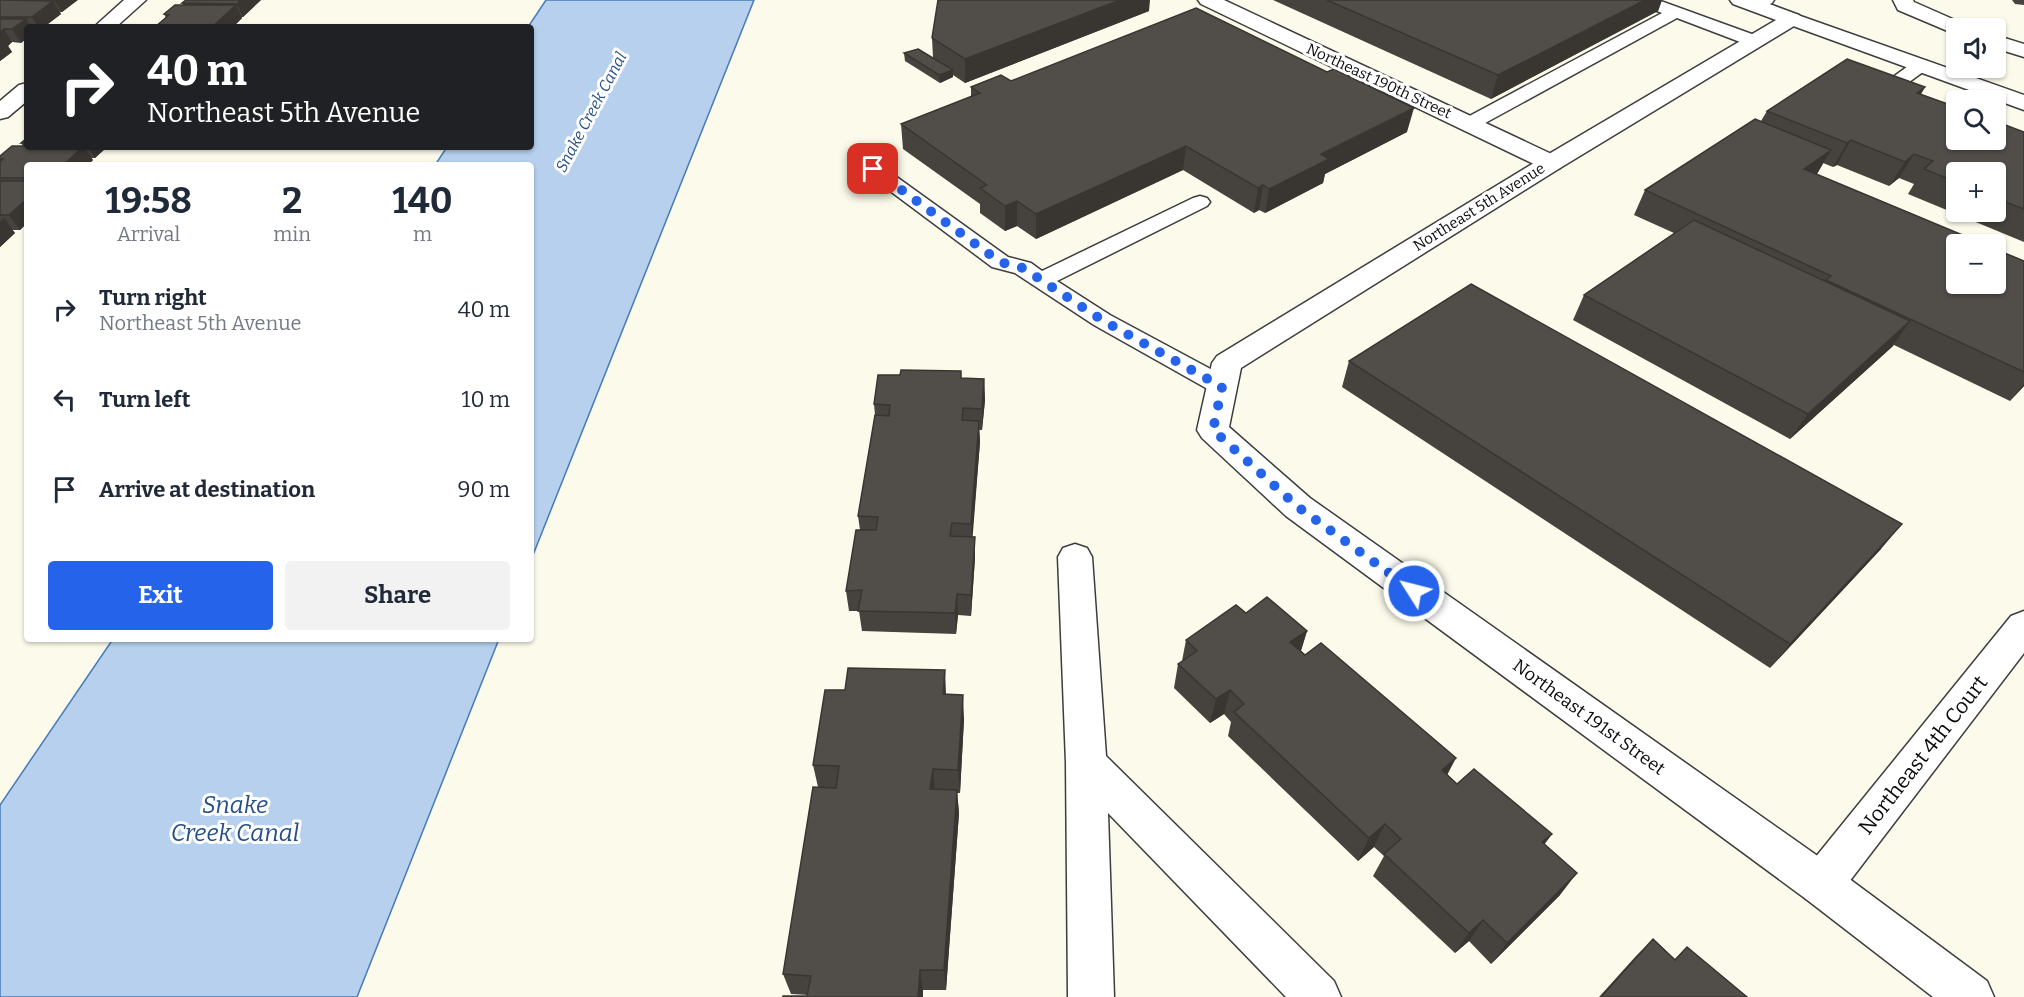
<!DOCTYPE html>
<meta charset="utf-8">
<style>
:root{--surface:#fff;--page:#f2f2f3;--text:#1f2937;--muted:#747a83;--accent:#2563eb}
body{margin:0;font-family:Bitter,serif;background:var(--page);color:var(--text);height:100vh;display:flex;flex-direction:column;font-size:22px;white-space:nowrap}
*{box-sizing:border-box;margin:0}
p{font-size:20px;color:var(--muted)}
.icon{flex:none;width:33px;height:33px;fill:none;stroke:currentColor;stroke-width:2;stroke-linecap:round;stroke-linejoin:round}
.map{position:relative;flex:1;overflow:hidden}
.details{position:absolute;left:24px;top:162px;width:510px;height:480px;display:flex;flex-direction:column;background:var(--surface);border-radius:6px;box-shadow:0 2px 4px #0004}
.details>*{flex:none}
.banner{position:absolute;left:24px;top:24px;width:510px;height:126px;border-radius:6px;box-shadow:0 2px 4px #0004;background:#202124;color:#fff;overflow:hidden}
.buttons{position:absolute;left:1946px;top:18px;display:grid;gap:12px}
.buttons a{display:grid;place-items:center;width:60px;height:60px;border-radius:6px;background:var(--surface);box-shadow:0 2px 4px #0004;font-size:30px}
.pin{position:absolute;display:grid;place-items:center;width:51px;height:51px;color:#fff;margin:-26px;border-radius:12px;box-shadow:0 3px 9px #0006}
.me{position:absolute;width:66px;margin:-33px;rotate:306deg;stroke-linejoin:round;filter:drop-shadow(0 0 4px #0008)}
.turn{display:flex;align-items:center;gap:21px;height:126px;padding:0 24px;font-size:27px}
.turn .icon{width:78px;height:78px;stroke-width:2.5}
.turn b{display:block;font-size:42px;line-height:51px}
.eta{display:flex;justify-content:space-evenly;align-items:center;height:102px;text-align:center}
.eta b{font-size:36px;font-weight:700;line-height:42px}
.cta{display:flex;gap:12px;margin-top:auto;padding:12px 24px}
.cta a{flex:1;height:69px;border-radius:6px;background:var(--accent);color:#fff;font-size:24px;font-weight:700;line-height:69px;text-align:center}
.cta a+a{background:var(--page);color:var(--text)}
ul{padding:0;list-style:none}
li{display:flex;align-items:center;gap:18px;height:90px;padding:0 24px}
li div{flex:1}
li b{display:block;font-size:22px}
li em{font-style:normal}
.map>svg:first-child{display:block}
.water{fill:#b6d0ed;stroke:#477ab9;stroke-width:1.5}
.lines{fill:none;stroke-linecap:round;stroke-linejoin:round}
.service-casing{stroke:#3d3d3d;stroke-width:3}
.minor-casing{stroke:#3d3d3d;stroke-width:3}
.tertiary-casing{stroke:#3d3d3d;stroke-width:3}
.service{fill:#fff;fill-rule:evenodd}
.minor{fill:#fff;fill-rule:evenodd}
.tertiary{fill:#fff;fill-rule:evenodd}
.wall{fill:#46423e;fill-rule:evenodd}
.shaded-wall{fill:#393632}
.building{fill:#514d48;stroke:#393632;stroke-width:1.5}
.route{stroke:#2563eb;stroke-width:10;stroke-dasharray:0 18}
.labels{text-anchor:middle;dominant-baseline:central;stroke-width:6;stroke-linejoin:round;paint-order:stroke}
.far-street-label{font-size:15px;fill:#0a0a0a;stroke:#fff}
.far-water-label{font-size:16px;font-style:italic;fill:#264f8a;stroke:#fff}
.street-label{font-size:18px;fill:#0a0a0a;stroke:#fff}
.near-street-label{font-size:21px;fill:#0a0a0a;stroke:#fff}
.near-water-label{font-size:24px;font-style:italic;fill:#264f8a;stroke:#fff}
</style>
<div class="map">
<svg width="2024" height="997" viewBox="0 0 2024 997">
<rect width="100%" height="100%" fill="#fcfbeb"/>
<path class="water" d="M 546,0 L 754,0 L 531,560 L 531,165 L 435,165 L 447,147 L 531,147 L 531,27 L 528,27 Z
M 113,639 L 499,639 L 357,997 L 0,997 L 0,805 Z"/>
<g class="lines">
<defs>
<path id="service" d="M 1635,0 L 1658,0 L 1760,37 L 1763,41 L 1760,45 L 1748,45 L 1677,18 L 1476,128 L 1462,128 L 1460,124 L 1462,120 L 1662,13 L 1637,3 Z
M 1754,0 L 1774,0 L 1772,3 L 1755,11 L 1747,6 Z
M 1921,60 L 1927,61 L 1930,65 L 1927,69 L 1890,96 L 1878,96 L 1875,92 L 1878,88 L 1915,61 Z
M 1993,86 L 1999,87 L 2002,91 L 1991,100 L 1970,100 L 1987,87 Z
M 873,163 L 880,165 L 1008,257 L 1031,263 L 1042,271 L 1193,198 L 1200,196 L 1207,198 L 1210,202 L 1207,206 L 1057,281 L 1110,315 L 1231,380 L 1234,386 L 1231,392 L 1222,394 L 1213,392 L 1094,325 L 1015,273 L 992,267 L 866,173 L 863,169 L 866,165 Z"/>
<path id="minor" d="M 124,0 L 146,0 L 116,27 L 94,27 Z
M 1198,0 L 1224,0 L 1560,158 L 1563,163 L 1560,168 L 1551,170 L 1542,168 L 1201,4 Z
M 1893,0 L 1913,0 L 1914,2 L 1964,24 L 1967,28 L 1956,28 L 1956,34 L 1950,32 L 1898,10 Z
M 1792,13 L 2024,95 L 2024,110 L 1785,23 L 1782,19 L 1785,15 Z
M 1995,35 L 2024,44 L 2024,57 L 1995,48 Z
M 27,83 L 27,101 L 8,117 L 0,119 L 0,101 L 19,85 Z
M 1075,544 L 1087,548 L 1092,557 L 1106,756 L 1334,981 L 1341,997 L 1286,997 L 1108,813 L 1114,997 L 1068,997 L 1066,763 L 1058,557 L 1063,548 Z
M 2024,611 L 2024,653 L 1836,899 L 1821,905 L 1806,899 L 1799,884 L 1806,869 L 2011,616 Z"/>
<path id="tertiary" d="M 1730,0 L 1759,0 L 1799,15 L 1802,19 L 1799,23 L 1560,168 L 1241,368 L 1229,427 L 1310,498 L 1836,869 L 1987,981 L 1994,997 L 1933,997 L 1806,899 L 1286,516 L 1202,438 L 1197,430 L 1212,363 L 1217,356 L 1542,158 L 1776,20 L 1733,4 Z"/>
</defs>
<use href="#service" class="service-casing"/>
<use href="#minor" class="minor-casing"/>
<use href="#tertiary" class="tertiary-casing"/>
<use href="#service" class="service"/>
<use href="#minor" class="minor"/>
<use href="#tertiary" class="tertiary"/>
</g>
<path class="wall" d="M 0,0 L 77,0 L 62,12 L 60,12 L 61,14 L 44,27 L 27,27 L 27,38 L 21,43 L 12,42 L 8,46 L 12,52 L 0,61 Z
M 261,0 L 243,17 L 241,17 L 242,18 L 233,27 L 155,27 L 166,18 L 164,14 L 183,5 L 182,3 Z
M 1273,0 L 1662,0 L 1658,11 L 1491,99 Z
M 2012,0 L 2024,0 L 2024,5 L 2015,4 Z
M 1149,11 L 965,83 L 953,75 L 953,77 L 940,83 L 905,61 L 904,53 L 933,58 L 932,38 Z
M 1011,81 L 1407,132 L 1325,174 L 1323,183 L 1265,213 L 1259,210 L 1254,213 L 1183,170 L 1036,239 L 1017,226 L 1005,231 L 980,213 L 980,204 L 903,149 L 901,124 L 971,97 L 971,87 Z
M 1925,87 L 1921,94 L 2024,132 L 2024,242 L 1908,194 L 1914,184 L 1899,178 L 1889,186 L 1837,165 L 1833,167 L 1823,163 L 1817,174 L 2024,261 L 2024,386 L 2010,401 L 1894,345 L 1790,439 L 1573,320 L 1584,295 L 1674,233 L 1634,215 L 1645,190 L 1761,121 L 1767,111 ZM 1956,172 L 1995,172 L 1995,212 L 1956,212 Z
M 27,138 L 27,147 L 107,147 L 95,158 L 91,158 L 93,160 L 88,165 L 27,165 L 27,223 L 20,230 L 12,230 L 15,233 L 0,247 L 0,156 L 23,146 L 21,143 Z
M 1349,361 L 1881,549 L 1770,668 L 1342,387 Z
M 962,378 L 984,379 L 985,400 L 982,430 L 979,430 L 980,442 L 972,537 L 975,558 L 971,616 L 958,615 L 956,634 L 862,631 L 859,611 L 849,611 L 846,591 L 860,530 L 858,516 L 875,415 L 874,404 Z
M 1246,613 L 1307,631 L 1301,651 L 1457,784 L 1552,834 L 1544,844 L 1560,895 L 1491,964 L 1469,941 L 1455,953 L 1373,876 L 1384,856 L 1374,847 L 1358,861 L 1228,736 L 1231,722 L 1224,714 L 1210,723 L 1174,688 L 1178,664 L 1182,661 L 1186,640 Z
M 946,694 L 964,719 L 960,793 L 957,793 L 959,813 L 946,990 L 923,990 L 923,997 L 783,997 L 807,996 L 808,995 L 791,994 L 783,974 L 818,787 L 813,765 Z
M 1653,939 L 1675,959 L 1687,947 L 1747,997 L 1599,997 L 1636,956 Z"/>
<path class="shaded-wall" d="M 54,0 L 78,0 L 62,12 Z
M 241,0 L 261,0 L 243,17 L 237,4 Z
M 1120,0 L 1150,0 L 1149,11 L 965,83 L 965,59 Z
M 1645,0 L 1662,0 L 1658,11 L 1491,99 L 1498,75 Z
M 53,1 L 61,14 L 44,27 L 38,27 L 32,17 Z
M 236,5 L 242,18 L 233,27 L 212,27 Z
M 26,19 L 31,27 L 27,27 L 27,38 L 21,43 L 12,29 Z
M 4,29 L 12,42 L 8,46 L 12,52 L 0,61 L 0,32 Z
M 953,70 L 953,77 L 940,83 L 939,75 Z
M 1925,87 L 1911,111 L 1917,93 Z
M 1414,108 L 1407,132 L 1325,174 L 1323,183 L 1265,213 L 1269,189 L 1321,154 Z
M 1851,140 L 1837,165 L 1833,167 L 1847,143 Z
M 1186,146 L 1183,170 L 1036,239 L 1036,214 Z
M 83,147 L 84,147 L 93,160 L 88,165 L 63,165 Z
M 88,147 L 107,147 L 95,158 Z
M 1831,150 L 1817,174 L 1804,169 Z
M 1914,154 L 1899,178 L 1889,186 L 1905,162 Z
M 1263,185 L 1259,210 L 1254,213 L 1258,188 Z
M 27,199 L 27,223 L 20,230 L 9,215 Z
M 1017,201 L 1017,226 L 1005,231 L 1005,206 Z
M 4,218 L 15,233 L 0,247 L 0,222 Z
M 1910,321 L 1892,347 L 1790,439 L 1808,414 Z
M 984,379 L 985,400 L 982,430 L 982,409 Z
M 2024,384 L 2024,386 L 2010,401 Z
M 979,421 L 980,442 L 972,545 L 971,524 Z
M 1902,524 L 1881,549 L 1770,668 L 1790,644 Z
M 975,537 L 975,558 L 971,616 L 971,595 Z
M 957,594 L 958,615 L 956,634 L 955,613 Z
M 1307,631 L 1299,656 L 1290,642 Z
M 945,670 L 946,694 L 943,694 Z
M 1230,690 L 1224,714 L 1210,723 L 1216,699 Z
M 963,695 L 964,719 L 960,793 L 958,770 Z
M 1456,758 L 1444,781 L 1442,770 Z
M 933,769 L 935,792 L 930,789 Z
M 957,790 L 959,813 L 946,990 L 944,970 Z
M 1385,824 L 1374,847 L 1358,861 L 1369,838 Z
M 1552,834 L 1536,856 L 1542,842 Z
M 1577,873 L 1560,895 L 1491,964 L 1507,943 Z
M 1483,920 L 1469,941 L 1455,953 L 1469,933 Z
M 920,970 L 923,990 L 923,997 L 918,997 Z"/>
<path class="building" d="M 0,0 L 2,0 L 53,1 L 32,17 L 0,17 Z
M 186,0 L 241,0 L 237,4 L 182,3 Z
M 938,0 L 1120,0 L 965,59 L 932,38 Z
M 1327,0 L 1645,0 L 1498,75 Z
M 175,5 L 236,5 L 212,27 L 155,27 L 169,15 L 164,14 Z
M 1196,8 L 1327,72 L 1334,69 L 1414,108 L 1321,154 L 1329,159 L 1269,189 L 1263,185 L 1258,188 L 1186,146 L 1036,214 L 1017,201 L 1005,206 L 980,188 L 987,185 L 901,124 L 980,93 L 971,87 L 1001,75 L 1011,81 Z
M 0,19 L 26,19 L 12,29 L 4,29 L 0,32 Z
M 918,49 L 953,70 L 939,75 L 904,53 Z
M 1847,59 L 1925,87 L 1917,93 L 1956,107 L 1956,140 L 1995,140 L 1995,121 L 2024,132 L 2024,209 L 1995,198 L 1995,172 L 1956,172 L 1956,182 L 1924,169 L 1933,161 L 1914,154 L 1905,162 L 1851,140 L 1847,143 L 1767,111 Z
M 1755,119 L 1831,150 L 1804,169 L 1984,244 L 1956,244 L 1956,284 L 1995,284 L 1995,249 L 2024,261 L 2024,372 L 1826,280 L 1831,276 L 1645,190 Z
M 27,138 L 27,143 L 21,143 Z
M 12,146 L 27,146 L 27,147 L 83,147 L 63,165 L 27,165 L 27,178 L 0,178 L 0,162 L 3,159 L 0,159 L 0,156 Z
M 0,181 L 27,181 L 27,199 L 9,215 L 0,215 Z
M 1694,220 L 1910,321 L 1808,414 L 1584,295 Z
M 1471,284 L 1902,524 L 1790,644 L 1349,361 Z
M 901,370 L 961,371 L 961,378 L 984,379 L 982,409 L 963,408 L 962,420 L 979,421 L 971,524 L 952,523 L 950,536 L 975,537 L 971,595 L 957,594 L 955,613 L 858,611 L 862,590 L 846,591 L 856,530 L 876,530 L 878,517 L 858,516 L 875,415 L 889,416 L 890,405 L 874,404 L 878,375 L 900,375 Z
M 1267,597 L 1307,631 L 1290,642 L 1305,655 L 1321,643 L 1456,758 L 1442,770 L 1457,784 L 1474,769 L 1552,834 L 1542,842 L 1577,873 L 1507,943 L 1483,920 L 1469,933 L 1384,854 L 1401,839 L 1385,824 L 1369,838 L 1234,712 L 1244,704 L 1230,690 L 1216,699 L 1178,664 L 1197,651 L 1186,640 L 1236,605 L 1246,613 Z
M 848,668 L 945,670 L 943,694 L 963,695 L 958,770 L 933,769 L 930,789 L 957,790 L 944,970 L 920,970 L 918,997 L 783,997 L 783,996 L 807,996 L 811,976 L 783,974 L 813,787 L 836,788 L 839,766 L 813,765 L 825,690 L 845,690 Z
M 1653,939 L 1675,960 L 1687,947 L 1747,997 L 1601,997 Z"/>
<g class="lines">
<path class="route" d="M 873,169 L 1000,262 L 1023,268 L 1102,320 L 1222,387 L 1213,430 L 1298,507 L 1414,591"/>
</g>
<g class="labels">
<g class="far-street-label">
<text transform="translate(1379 81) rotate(25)">Northeast 190th Street</text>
<text transform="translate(1479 207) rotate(-32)">Northeast 5th Avenue</text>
</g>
<g class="far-water-label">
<text transform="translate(591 112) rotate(-62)">Snake Creek Canal</text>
</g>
<g class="street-label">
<text transform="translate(1589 717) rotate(36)">Northeast 191st Street</text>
</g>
<g class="near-street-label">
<text transform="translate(1923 755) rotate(-52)">Northeast 4th Court</text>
</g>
<g class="near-water-label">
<text x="235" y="805">Snake<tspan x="235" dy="28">Creek Canal</tspan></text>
</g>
</g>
</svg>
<div class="buttons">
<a><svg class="icon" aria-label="sound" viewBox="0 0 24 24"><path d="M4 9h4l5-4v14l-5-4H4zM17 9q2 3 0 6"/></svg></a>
<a><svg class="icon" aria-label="search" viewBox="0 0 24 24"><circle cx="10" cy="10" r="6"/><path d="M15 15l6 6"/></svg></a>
<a>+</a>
<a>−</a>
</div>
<div class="pin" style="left:873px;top:169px;background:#d93025"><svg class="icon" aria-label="arrive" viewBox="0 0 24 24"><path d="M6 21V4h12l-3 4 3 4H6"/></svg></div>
<svg class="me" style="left:1414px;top:591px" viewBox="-20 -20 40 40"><circle r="17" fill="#2563eb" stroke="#fff" stroke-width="3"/><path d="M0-11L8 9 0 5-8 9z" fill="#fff"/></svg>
<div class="banner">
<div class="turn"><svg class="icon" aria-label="right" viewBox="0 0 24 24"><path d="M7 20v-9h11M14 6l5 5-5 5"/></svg><div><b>40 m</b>Northeast 5th Avenue</div></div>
</div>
<section class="details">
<div class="eta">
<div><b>19:58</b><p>Arrival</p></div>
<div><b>2</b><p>min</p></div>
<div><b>140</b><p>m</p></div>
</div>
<ul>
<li><svg class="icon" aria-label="right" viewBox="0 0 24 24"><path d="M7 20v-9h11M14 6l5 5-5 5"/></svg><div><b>Turn right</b><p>Northeast 5th Avenue</p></div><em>40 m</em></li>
<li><svg class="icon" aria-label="left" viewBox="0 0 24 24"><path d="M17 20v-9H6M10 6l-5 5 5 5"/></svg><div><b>Turn left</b></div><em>10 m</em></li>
<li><svg class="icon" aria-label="arrive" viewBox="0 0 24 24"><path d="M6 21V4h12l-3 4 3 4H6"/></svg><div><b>Arrive at destination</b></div><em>90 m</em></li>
</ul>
<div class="cta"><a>Exit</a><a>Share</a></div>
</section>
</div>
